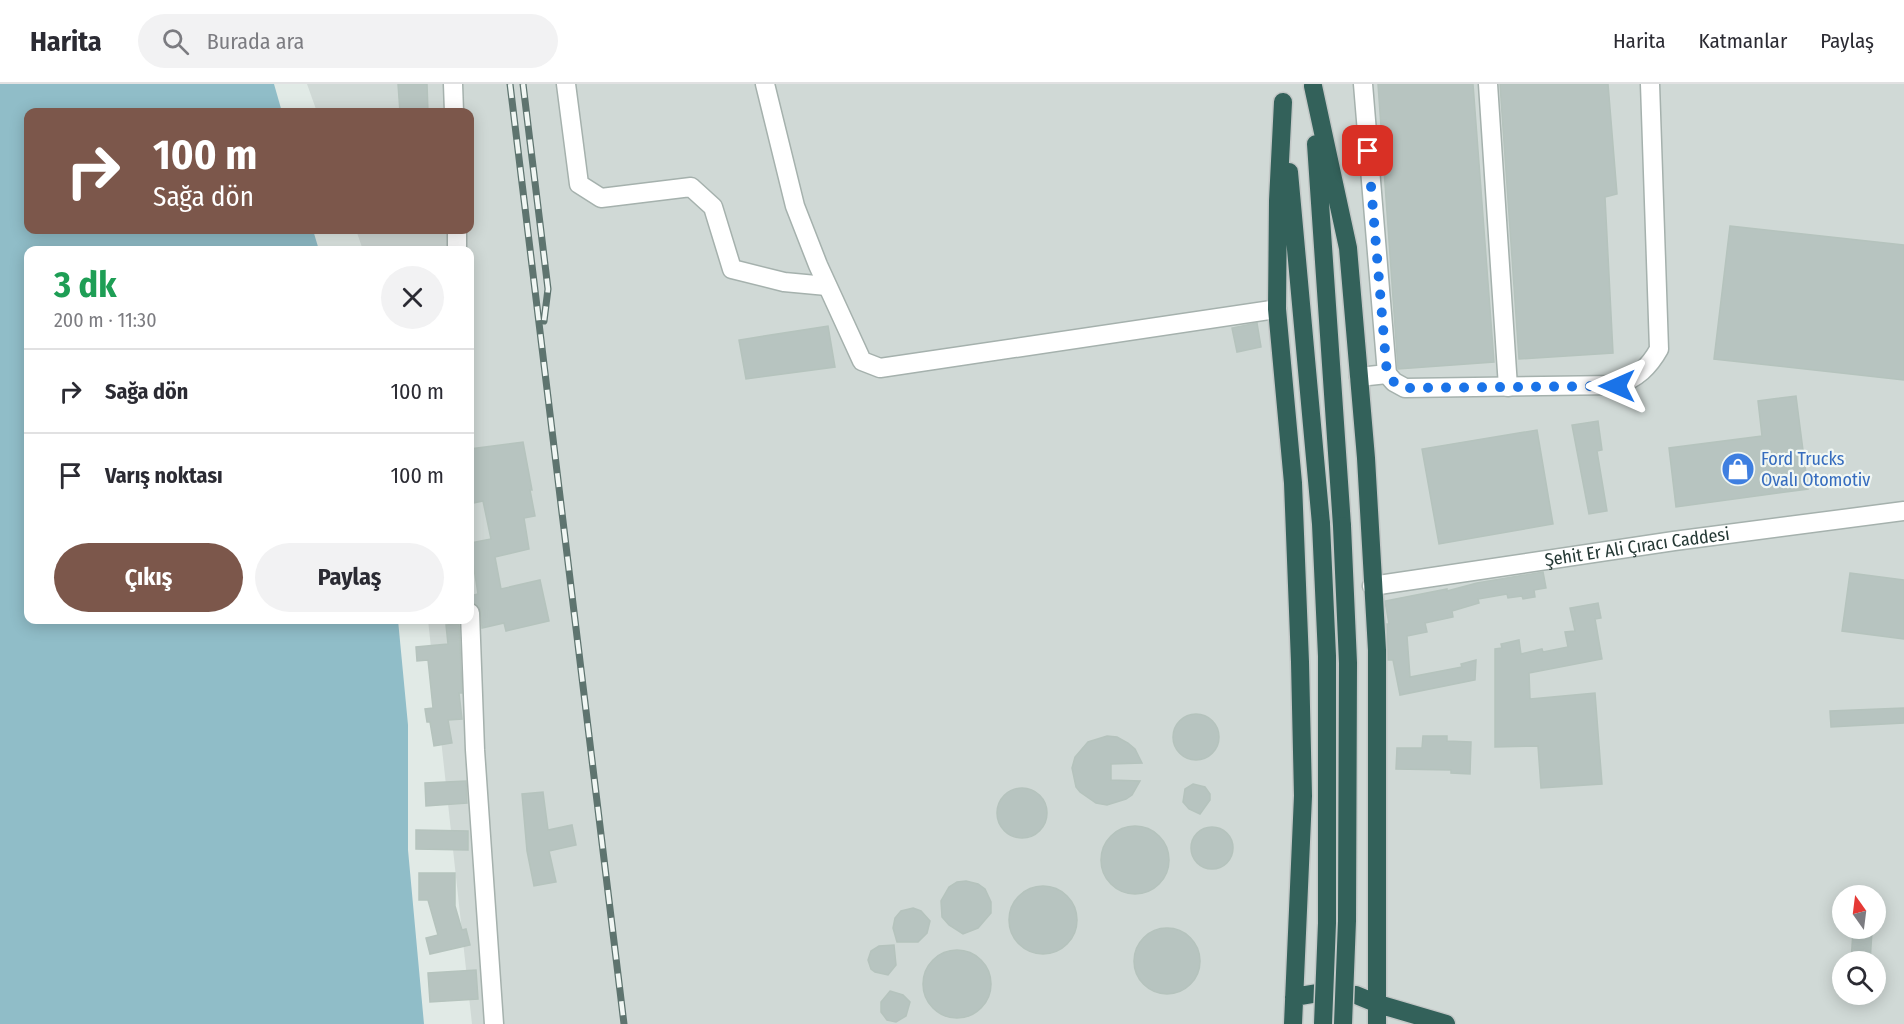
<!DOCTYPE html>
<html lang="tr">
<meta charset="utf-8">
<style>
:root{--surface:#fff;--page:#f2f2f3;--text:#2b2b33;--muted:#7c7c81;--line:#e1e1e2;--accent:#7c574b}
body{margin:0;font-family:"Fira Sans Condensed",sans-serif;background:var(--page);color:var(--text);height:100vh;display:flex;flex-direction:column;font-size:22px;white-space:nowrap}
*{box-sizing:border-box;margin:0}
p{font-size:20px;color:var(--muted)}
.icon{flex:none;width:33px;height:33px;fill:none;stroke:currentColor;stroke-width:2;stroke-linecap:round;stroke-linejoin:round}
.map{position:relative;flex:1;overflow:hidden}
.side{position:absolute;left:24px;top:162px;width:450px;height:378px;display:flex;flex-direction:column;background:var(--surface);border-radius:12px;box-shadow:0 3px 15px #0003}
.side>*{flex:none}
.guide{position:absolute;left:24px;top:24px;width:450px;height:126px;border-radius:12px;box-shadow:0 3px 15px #0003;background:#7c574b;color:#fff;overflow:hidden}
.needle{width:39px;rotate:346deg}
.buttons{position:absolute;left:1832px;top:801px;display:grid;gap:12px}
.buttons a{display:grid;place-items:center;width:54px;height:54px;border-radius:50%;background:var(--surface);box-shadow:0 3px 15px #0003;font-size:30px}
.pin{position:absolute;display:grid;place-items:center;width:51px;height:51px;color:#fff;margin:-26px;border-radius:12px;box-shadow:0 3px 9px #0006}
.me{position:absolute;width:66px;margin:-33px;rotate:270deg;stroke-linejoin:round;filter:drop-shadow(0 0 4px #0008)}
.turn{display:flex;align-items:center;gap:21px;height:126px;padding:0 30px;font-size:27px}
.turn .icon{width:78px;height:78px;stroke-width:2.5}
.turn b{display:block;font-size:42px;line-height:51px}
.round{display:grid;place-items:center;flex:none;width:63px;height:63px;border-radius:32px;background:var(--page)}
.headline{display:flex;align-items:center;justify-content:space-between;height:102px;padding:0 30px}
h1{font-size:36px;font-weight:700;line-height:45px;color:#1e9e55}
.button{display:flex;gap:12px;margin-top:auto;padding:12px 30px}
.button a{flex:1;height:69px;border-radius:36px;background:var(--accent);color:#fff;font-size:24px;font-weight:700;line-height:69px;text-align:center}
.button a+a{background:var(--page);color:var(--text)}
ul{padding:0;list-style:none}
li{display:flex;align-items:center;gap:18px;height:84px;padding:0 30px;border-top:2px solid var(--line)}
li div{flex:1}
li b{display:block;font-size:22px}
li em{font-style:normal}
header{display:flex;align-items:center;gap:36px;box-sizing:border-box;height:84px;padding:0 30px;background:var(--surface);border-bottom:2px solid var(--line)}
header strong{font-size:28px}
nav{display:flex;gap:33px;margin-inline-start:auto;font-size:21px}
.search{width:420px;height:54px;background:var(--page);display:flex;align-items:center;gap:15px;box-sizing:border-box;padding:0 21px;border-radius:33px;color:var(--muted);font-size:22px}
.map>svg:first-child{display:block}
.built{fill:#d0d9d6;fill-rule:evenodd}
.water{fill:#90bdc8}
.building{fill:#b7c4c0;stroke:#b5c3bd;stroke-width:1.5}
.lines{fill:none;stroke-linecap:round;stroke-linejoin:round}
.minor-casing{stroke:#a5b1ad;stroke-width:21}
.highway-casing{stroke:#c2c7c6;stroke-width:21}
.minor{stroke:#fff;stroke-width:18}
.highway{stroke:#33615a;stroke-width:18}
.rail-casing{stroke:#5e746f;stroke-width:7}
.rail{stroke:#f1f7f4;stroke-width:4.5;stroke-dasharray:14;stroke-linecap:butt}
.highway-bridge-casing{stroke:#c2c7c6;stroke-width:21;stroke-linecap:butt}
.highway-bridge{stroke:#33615a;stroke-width:18}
.route{stroke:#1a73e8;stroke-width:10;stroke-dasharray:0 18}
.labels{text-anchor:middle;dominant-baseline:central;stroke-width:4.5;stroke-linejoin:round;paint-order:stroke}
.shop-label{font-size:18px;fill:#366cbe;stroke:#f1f7f4;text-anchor:start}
.street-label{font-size:18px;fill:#243834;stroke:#f1f7f4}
</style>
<header>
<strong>Harita</strong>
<div class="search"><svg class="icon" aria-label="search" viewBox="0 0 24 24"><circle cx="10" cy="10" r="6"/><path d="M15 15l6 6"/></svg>Burada ara</div>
<nav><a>Harita</a><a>Katmanlar</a><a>Paylaş</a></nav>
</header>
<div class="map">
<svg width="1904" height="940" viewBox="0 0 1904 940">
<rect width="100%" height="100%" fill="#e1eae6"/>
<path class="built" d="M 307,0 L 1904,0 L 1904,940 L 472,940 L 428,536 L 470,536 L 470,166 L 363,166 L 356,146 L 470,146 L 470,28 L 317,28 ZM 1842,812 L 1875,812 L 1875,844 L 1842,844 ZM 1842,878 L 1875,878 L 1875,910 L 1842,910 Z"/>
<path class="water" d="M 0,0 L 274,0 L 282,28 L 28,28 L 28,146 L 313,146 L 319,166 L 28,166 L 28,536 L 398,536 L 408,641 L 408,766 L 424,940 L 0,940 Z"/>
<path class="building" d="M 398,0 L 427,0 L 428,28 L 400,28 Z
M 1378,0 L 1473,0 L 1494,278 L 1398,285 Z
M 1500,0 L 1608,0 L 1617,110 L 1605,113 L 1613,269 L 1519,275 Z
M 1730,142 L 1904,161 L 1904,296 L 1714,275 Z
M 1257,239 L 1261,263 L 1237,268 L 1232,244 Z
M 828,242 L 835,283 L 746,295 L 739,256 Z
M 1796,312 L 1808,405 L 1676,423 L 1669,364 L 1762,352 L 1758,317 Z
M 1598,337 L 1602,366 L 1597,367 L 1607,427 L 1589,430 L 1572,341 Z
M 1537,346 L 1553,440 L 1439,460 L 1422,365 Z
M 523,358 L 532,406 L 530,406 L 535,432 L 524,434 L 529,465 L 495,473 L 501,505 L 540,496 L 549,537 L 506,547 L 504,539 L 482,544 L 480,524 L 472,518 L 470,512 L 478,510 L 470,459 L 491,455 L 483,417 L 473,419 L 470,401 L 470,365 Z
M 1543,488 L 1546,504 L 1534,506 L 1535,513 L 1523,515 L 1522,512 L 1508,514 L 1507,510 L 1478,515 L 1479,519 L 1452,527 L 1453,533 L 1425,539 L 1427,548 L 1407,552 L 1410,593 L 1462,583 L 1461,580 L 1476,576 L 1475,596 L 1400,611 L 1393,576 L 1388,576 L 1387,540 L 1389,540 L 1385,517 L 1447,505 L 1447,507 L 1477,499 Z
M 1850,489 L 1904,496 L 1904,555 L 1842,547 Z
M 1598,519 L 1601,534 L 1595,535 L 1602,575 L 1529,589 L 1530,615 L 1595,609 L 1602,700 L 1541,704 L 1538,662 L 1495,663 L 1495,565 L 1502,564 L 1501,560 L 1519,556 L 1521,570 L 1542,565 L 1543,568 L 1568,563 L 1565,548 L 1575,547 L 1570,524 Z
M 459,540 L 462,609 L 459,609 L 462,635 L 448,636 L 452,659 L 434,662 L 430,638 L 427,638 L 425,625 L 433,624 L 428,576 L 417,577 L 416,563 L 448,560 L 446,541 Z
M 1904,624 L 1904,639 L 1831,643 L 1830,627 Z
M1173 653a23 23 0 1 1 46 0a23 23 0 1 1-46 0Z
M 1107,652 L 1117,653 L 1128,659 L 1135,665 L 1142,679 L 1111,680 L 1111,696 L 1140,697 L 1132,711 L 1126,715 L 1107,721 L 1096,719 L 1080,708 L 1076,703 L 1072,684 L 1075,673 L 1088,658 Z
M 1423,652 L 1447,652 L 1447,657 L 1471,658 L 1470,690 L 1451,689 L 1451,686 L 1396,685 L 1397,664 L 1422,664 Z
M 466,697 L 467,719 L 426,722 L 425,699 Z
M 1193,700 L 1205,703 L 1210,710 L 1210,716 L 1200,730 L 1189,725 L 1183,718 L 1185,705 Z
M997 729a25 25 0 1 1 50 0a25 25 0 1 1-50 0Z
M 543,708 L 548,746 L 572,741 L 576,761 L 549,767 L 556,798 L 534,802 L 527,767 L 522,710 Z
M1101 776a34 34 0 1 1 68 0a34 34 0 1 1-68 0Z
M1191 764a21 21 0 1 1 42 0a21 21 0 1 1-42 0Z
M 416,746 L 468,747 L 468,766 L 416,765 Z
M 419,789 L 455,789 L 455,822 L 462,846 L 466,845 L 470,861 L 430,870 L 426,854 L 438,851 L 428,816 L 419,816 Z
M 966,797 L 978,800 L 985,805 L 991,818 L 991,829 L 978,844 L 963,850 L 949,841 L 942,833 L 941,817 L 949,803 L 957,798 Z
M1009 836a34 34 0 1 1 68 0a34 34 0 1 1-68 0Z
M 913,824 L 921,827 L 930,837 L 927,849 L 918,858 L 897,858 L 893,844 L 895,834 L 901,827 Z
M1134 877a33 33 0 1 1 66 0a33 33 0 1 1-66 0Z
M 1853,847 L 1872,847 L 1870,878 L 1851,878 Z
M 894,861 L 896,881 L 888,891 L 875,888 L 871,885 L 868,876 L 871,867 L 879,862 Z
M923 900a34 34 0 1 1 68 0a34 34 0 1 1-68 0Z
M 476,886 L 478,915 L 430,918 L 428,889 Z
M 890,907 L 903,911 L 910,918 L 906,932 L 896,938 L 887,936 L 881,928 L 881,918 Z"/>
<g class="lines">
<defs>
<g id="minor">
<path d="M 453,0 L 454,28"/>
<path d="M 566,0 L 579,100 L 601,114 L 691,103 L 713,123 L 732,185 L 784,198 L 827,202"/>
<path d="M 765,0 L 795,122 L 818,181 L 862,277 L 880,284 L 1277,225"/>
<path d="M 1488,0 L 1508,303"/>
<path d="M 457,146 L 457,166"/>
<path d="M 1387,290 L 1394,298 L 1405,304 L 1617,301 C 1637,294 1649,283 1659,265 L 1650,0"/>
<path d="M 1359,293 L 1387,290 L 1363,0"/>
<path id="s1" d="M 1372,502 L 1674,457 L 1904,427"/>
<path d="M 470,529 L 475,666 L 494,940"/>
</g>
<path id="highway" d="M 1313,2 L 1348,164 L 1366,374 L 1377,566 L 1377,940
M 1283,18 L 1278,117 L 1277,225 L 1293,399 L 1300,578 L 1303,712 L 1293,940
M 1316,60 L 1342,442
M 1289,88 L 1321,440
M 1294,913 L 1318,909 L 1356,911 L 1378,920 L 1446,940"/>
</defs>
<use href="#minor" class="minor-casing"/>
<use href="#highway" class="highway-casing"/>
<use href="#minor" class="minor"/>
<use href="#highway" class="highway"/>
<defs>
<path id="rail" d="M 510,0 L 624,940
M 523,0 L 548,205 L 544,237"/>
</defs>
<use href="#rail" class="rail-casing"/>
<use href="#rail" class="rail"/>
<defs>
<path id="highway-bridge" d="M 1321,440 L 1327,572 L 1327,839 L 1323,940
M 1342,442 L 1348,579 L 1347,837 L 1343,940"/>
</defs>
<use href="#highway-bridge" class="highway-bridge-casing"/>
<use href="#highway-bridge" class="highway-bridge"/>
</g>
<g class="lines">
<path class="route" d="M 1368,67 L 1387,290 L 1394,298 L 1405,304 L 1617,302"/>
</g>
<defs>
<symbol id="shop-disc" viewBox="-11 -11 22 22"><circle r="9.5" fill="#3f7fe0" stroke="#f1f7f4"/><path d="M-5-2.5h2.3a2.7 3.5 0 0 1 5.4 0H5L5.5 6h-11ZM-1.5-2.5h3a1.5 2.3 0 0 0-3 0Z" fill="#fff"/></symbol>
</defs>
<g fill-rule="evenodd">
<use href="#shop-disc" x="1719" y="366" width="38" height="38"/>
</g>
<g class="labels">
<g class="shop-label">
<text x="1761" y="375">Ford Trucks<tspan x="1761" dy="21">Ovalı Otomotiv</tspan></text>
</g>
<g class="street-label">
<text stroke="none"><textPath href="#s1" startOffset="268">Şehit Er Ali Çıracı Caddesi</textPath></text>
</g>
</g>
</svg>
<div class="buttons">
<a><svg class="needle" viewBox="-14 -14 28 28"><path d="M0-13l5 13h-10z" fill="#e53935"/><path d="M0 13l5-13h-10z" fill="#7c7c81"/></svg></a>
<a><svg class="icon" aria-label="search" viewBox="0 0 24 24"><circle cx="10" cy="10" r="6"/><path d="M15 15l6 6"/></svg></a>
</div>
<div class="pin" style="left:1368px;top:67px;background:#d93025"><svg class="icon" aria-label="arrive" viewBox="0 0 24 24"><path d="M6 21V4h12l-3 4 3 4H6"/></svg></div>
<svg class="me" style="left:1617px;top:302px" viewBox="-20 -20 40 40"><path d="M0-17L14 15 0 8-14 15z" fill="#1a73e8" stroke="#fff" stroke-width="4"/></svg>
<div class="guide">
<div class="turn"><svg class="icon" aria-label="right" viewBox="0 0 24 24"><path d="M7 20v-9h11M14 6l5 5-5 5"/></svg><div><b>100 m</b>Sağa dön</div></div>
</div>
<section class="side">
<div class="headline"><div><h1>3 dk</h1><p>200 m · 11:30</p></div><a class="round"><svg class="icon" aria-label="close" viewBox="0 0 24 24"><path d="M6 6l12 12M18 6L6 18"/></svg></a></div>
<ul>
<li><svg class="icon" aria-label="right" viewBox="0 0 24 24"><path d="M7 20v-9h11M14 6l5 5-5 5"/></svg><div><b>Sağa dön</b></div><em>100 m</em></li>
<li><svg class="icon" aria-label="arrive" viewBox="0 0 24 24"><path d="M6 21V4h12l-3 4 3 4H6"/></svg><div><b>Varış noktası</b></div><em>100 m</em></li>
</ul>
<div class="button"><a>Çıkış</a><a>Paylaş</a></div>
</section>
</div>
